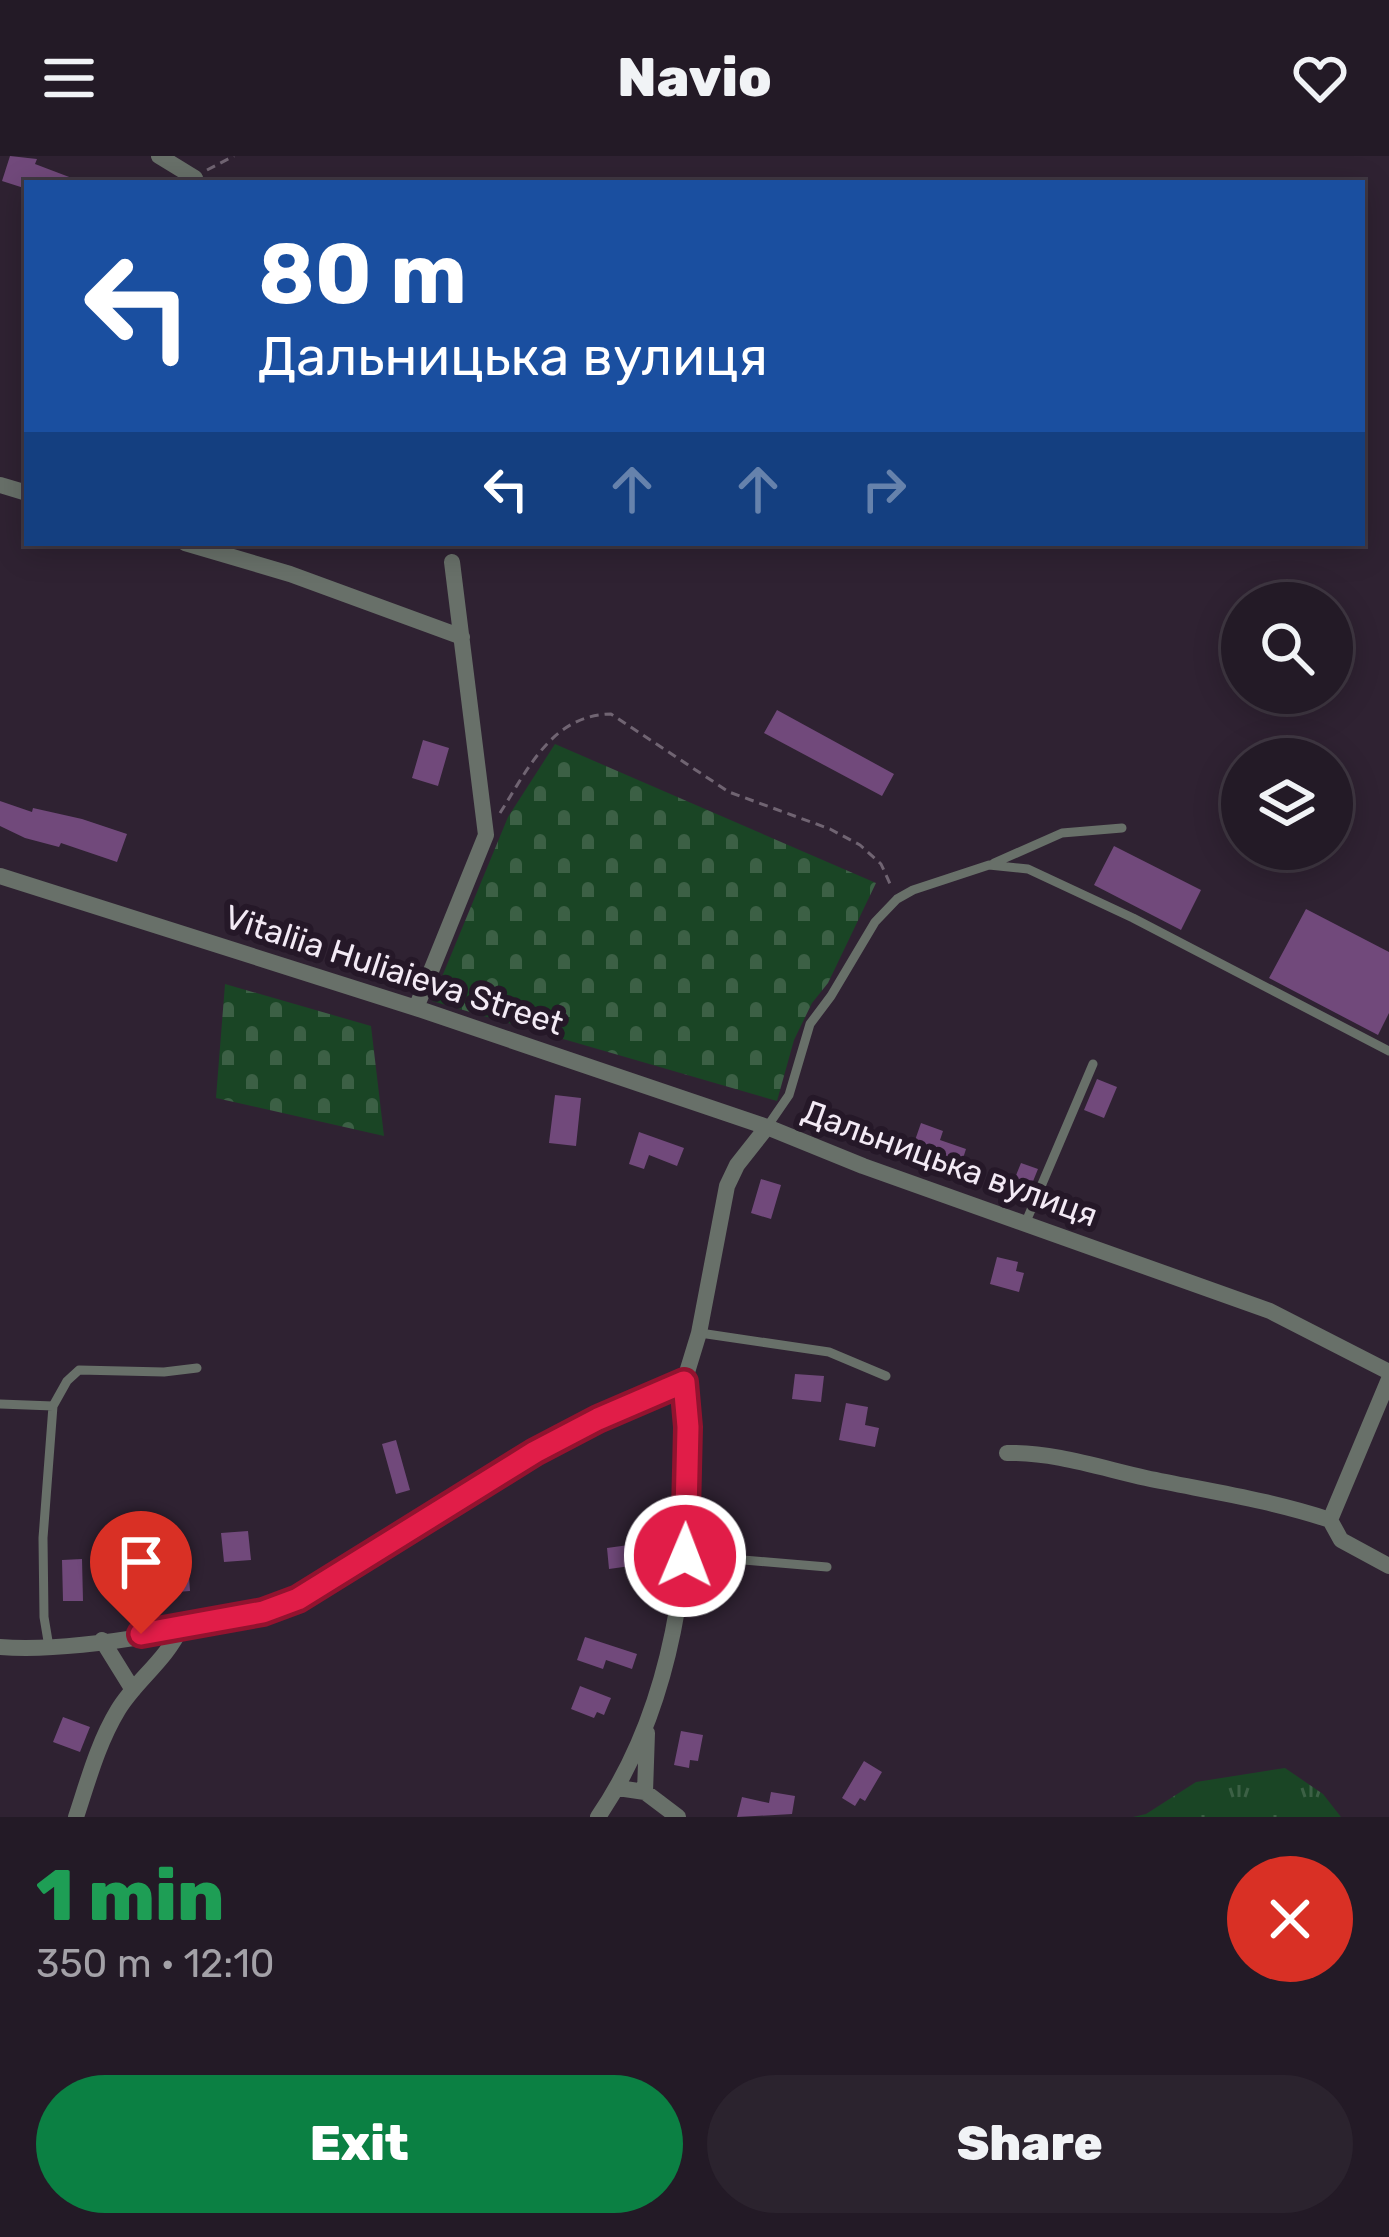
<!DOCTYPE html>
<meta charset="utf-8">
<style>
:root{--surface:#231a26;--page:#2b232e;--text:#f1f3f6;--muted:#a3a1a7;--line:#403843;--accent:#0b8043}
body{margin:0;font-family:Rubik,sans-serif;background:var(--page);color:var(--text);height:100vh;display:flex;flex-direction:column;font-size:45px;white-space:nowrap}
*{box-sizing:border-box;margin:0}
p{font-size:39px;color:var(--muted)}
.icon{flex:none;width:66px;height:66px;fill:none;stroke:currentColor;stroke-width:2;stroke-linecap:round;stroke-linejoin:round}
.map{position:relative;height:1661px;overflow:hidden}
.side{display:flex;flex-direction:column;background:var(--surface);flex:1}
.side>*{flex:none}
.banner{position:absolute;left:24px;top:24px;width:1341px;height:366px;border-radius:0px;box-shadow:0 6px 30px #0003,0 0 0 3px var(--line);background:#1a4fa0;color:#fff;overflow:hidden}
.controls{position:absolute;left:1221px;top:426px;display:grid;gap:24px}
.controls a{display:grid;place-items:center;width:132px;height:132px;border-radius:50%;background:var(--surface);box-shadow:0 6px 30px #0003,0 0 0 3px var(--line);font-size:60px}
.pin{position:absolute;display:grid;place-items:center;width:102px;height:102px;color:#fff;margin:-123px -51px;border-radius:50% 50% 50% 0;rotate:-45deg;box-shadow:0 0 12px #0007}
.pin .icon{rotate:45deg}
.me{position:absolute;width:132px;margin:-66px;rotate:1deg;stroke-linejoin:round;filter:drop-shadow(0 0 9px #0008)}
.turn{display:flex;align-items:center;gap:42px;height:252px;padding:0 36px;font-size:54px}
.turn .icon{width:156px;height:156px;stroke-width:2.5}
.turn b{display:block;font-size:84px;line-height:102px}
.lanes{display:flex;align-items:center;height:114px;padding:0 36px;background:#0003;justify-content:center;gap:60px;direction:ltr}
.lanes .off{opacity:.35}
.round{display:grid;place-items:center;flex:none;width:126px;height:126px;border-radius:63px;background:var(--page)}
.headline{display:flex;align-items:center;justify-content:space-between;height:204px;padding:0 36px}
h1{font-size:72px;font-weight:800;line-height:90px;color:#1e9e55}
.primary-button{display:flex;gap:24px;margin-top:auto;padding:24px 36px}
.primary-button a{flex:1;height:138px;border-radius:72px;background:var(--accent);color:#fff;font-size:48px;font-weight:800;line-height:138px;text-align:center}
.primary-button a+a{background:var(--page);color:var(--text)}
header{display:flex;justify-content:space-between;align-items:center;height:156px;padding:0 36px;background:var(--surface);font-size:54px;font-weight:800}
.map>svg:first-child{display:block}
.grass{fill:url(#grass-tufts)}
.cemetery{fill:url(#cemetery-stones)}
.building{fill:#71497b}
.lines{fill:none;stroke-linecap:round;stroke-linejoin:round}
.path{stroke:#706472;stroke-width:3;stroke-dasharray:9 6;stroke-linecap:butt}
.service{stroke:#687069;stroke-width:9}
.minor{stroke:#687069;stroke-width:16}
.route-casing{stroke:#92132f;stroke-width:30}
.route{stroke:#e11d48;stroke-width:21}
.labels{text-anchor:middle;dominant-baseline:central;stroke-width:12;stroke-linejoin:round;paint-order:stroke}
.street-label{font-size:33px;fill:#f3eaf5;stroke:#251828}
</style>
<header><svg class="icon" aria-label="menu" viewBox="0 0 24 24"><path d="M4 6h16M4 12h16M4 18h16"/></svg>Navio<svg class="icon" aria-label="heart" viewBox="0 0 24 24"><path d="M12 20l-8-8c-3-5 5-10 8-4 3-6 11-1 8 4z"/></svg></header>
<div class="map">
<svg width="1389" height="1661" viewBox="0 0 1389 1661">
<defs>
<pattern id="grass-tufts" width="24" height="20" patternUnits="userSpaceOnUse" patternTransform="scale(3)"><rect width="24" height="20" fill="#1a4525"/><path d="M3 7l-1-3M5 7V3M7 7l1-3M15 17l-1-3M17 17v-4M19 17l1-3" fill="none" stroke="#3c6045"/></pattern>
<pattern id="cemetery-stones" width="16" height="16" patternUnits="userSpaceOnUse" patternTransform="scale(3)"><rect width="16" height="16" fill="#1a4525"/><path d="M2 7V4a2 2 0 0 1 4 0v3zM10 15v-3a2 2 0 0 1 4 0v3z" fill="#3c6045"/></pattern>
</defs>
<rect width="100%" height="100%" fill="#2f2232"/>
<path class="grass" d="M 1285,1612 L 1323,1638 L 1341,1661 L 1133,1661 L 1146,1658 L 1196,1626 Z"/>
<path class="cemetery" d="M 555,588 L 876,727 L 828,827 L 812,847 L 794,884 L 777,945 L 432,845 L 508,661 Z
M 225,828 L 371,870 L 384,980 L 216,942 Z"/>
<path class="building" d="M 10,0 L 37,3 L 35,8 L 85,27 L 27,27 L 27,33 L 2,25 Z
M 777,554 L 894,618 L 882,640 L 764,577 Z
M 423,584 L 449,592 L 438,630 L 412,622 Z
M 0,645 L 32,656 L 33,652 L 82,663 L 127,678 L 117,706 L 61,687 L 59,691 L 25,682 L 0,670 Z
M 1114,690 L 1201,734 L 1181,774 L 1094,729 Z
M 1306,753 L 1389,796 L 1389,857 L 1378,879 L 1269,822 Z
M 1097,923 L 1117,931 L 1104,962 L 1084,954 Z
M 555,939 L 581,942 L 576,990 L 549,987 Z
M 921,967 L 943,975 L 940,984 L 966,993 L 958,1018 L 937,1011 L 940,1002 L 912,993 Z
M 639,976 L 684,992 L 677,1010 L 649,999 L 644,1013 L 629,1008 Z
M 1021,1007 L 1038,1013 L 1023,1050 L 1006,1044 Z
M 761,1023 L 781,1029 L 771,1063 L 751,1057 Z
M 997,1101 L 1018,1106 L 1016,1115 L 1024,1117 L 1019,1136 L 990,1128 Z
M 795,1218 L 824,1220 L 821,1246 L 792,1243 Z
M 846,1247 L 868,1251 L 865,1269 L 879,1272 L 875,1291 L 839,1284 Z
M 396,1284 L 410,1334 L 396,1338 L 382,1288 Z
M 248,1375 L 251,1404 L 224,1406 L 221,1377 Z
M 643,1387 L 645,1408 L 609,1413 L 607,1392 Z
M 82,1403 L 83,1445 L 63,1445 L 62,1404 Z
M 188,1407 L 190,1435 L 163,1437 L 161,1409 Z
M 585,1481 L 637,1498 L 632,1513 L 606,1504 L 603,1513 L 577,1504 Z
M 580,1530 L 611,1542 L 604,1559 L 597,1556 L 594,1562 L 571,1553 Z
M 63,1561 L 90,1571 L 80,1596 L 53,1586 Z
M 681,1575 L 703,1579 L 698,1605 L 690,1604 L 689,1612 L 674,1609 Z
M 864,1605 L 882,1616 L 865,1645 L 860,1642 L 855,1650 L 842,1642 Z
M 771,1636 L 795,1640 L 792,1658 L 737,1661 L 742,1641 L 769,1647 Z"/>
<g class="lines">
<path class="path" d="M 207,14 L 234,0
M 500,657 C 528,613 552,559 611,558 L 729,636 L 830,673 L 860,689 L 881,708 L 891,730"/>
<path class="service" d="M 994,707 L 1062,677 L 1122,672
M 767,971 L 789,939 L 810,868 L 831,840 L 875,766 L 897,743 L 913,734 L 989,709 L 1028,713 L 1133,762 L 1389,895
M 1025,1068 L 1093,908
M 700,1177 L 829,1196 L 886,1220
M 0,1248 L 53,1250
M 685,1399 L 827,1411
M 49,1491 L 44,1461 L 43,1382 L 53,1250 L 67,1225 L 79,1214 L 164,1216 L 197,1212"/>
<path class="minor" d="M 159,0 L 195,22
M 0,329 L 27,337
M 185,387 L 290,418 L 462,481
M 0,720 L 416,852 L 767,971
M 416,852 L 486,679 L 452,406
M 1007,1297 C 1054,1296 1101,1312 1146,1322 C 1208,1335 1270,1344 1330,1364 L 1341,1384 L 1389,1410
M 1330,1364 L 1389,1223
M 102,1484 L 133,1534
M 0,1491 C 79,1497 223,1470 298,1443 L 535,1296 L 598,1263 L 684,1226 L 699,1177 L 727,1030 L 737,1009 L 767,971 L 863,1010 L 1270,1155 L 1389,1216
M 618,1632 L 645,1636 L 678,1661
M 645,1636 L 647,1577
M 76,1661 C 88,1625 98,1587 118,1554 C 136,1524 166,1505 181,1471
M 598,1661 C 682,1538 697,1371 684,1226"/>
</g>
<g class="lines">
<defs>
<path id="route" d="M 141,1478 L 263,1456 L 298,1443 L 535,1296 L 598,1263 L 684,1226 L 688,1271 L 685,1400"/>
</defs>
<use href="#route" class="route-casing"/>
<use href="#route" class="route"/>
</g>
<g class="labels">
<g class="street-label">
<text transform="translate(394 814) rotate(18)">Vitaliia Huliaieva Street</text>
<text transform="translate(950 1007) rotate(20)">Дальницька вулиця</text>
</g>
</g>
</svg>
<div class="controls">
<a><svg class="icon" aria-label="search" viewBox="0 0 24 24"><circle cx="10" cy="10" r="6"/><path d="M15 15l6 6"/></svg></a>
<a><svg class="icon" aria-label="layers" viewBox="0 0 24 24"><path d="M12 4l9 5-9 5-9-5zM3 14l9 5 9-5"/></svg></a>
</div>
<div class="pin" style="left:141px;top:1478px;background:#d93025"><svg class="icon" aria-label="arrive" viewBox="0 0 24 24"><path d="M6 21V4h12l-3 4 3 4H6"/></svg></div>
<svg class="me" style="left:685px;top:1400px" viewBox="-20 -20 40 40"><circle r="17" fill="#e11d48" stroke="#fff" stroke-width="3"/><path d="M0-11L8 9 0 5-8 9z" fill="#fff"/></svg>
<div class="banner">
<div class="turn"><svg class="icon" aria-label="left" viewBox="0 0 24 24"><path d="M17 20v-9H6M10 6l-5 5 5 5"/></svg><div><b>80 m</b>Дальницька вулиця</div></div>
<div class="lanes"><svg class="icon" aria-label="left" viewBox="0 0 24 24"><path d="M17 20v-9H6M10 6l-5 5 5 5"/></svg><svg class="icon off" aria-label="ahead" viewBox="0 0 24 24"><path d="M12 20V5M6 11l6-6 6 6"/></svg><svg class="icon off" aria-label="ahead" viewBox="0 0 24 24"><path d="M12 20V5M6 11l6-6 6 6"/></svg><svg class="icon off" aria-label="right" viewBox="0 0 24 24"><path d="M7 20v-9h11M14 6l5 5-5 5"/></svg></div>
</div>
</div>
<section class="side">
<div class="headline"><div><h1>1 min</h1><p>350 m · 12:10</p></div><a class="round" style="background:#d93025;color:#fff"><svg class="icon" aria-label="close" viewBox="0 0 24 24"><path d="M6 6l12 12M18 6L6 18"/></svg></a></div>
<div class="primary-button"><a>Exit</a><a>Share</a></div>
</section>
